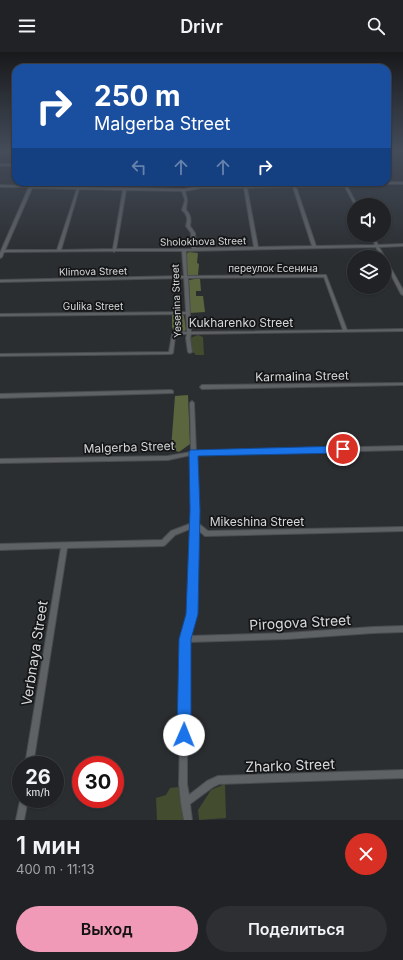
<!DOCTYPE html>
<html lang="ru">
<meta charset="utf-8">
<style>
:root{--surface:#202225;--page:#2d2f32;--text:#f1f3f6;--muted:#a2a4a7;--line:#3d3f42;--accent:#f09ab7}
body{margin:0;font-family:Inter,sans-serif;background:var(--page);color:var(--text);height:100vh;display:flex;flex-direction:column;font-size:15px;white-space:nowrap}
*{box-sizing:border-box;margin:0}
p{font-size:13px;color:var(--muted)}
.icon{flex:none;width:22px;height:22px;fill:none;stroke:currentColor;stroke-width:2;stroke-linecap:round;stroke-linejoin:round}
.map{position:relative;height:768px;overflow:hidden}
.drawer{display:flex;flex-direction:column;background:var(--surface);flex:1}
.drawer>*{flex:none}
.banner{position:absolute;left:12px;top:12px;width:379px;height:122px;border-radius:12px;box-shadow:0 1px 3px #0004,0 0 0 1px var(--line);background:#1a4fa0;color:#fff;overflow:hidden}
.fabs{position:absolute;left:347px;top:146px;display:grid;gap:8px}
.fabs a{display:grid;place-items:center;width:44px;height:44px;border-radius:50%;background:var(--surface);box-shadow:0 1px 3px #0004,0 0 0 1px var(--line);font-size:20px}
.speed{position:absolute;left:12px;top:704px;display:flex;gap:8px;font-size:20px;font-weight:700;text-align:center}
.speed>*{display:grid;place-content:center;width:52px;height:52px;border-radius:50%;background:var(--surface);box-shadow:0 1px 3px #0004,0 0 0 1px var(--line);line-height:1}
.speed small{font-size:10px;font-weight:400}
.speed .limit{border:6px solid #d22;background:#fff;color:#111}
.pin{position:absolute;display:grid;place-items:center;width:34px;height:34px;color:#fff;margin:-17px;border:2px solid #fff;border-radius:50%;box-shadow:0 1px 4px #0007}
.me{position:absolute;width:44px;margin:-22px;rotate:1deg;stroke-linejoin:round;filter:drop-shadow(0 0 3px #0008)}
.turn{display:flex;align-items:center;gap:14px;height:84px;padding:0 16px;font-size:18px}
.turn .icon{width:52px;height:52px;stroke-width:2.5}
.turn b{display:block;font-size:28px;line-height:34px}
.lanes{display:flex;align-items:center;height:38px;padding:0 16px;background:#0003;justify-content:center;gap:20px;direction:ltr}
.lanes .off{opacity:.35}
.round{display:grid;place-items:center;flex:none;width:42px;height:42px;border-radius:21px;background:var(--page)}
.headline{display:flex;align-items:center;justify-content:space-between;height:68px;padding:0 16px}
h1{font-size:24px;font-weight:600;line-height:30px}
.primary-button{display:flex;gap:8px;margin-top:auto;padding:8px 16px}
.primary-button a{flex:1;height:46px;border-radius:24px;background:var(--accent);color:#111;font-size:16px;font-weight:600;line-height:46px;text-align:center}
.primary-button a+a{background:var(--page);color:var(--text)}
header{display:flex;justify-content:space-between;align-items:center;height:52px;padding:0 16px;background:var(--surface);font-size:18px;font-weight:600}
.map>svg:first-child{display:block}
.green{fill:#444c2f}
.forest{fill:#5b653e}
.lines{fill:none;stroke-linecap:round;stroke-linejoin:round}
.minor-casing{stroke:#4a4c4f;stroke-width:2}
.minor{fill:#5e6265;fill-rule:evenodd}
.route{fill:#1a73e8;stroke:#114b97}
.labels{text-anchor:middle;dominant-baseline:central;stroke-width:3.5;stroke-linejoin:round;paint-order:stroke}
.far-street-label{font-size:10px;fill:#d6d8da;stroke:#151617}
.street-label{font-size:12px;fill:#d6d8da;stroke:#151617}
.near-street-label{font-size:14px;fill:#d6d8da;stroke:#151617}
</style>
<header><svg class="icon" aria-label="menu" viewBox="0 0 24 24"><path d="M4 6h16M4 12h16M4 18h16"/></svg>Drivr<svg class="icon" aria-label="search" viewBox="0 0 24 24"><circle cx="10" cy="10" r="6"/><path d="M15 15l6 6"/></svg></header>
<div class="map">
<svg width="403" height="768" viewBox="0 0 403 768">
<rect width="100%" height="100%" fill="#2b2e31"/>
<path class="green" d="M 198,283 L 203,285 L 204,303 L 196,303 L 192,299 L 190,286 Z
M 225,732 L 226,766 L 199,768 L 198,758 L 211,738 Z
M 178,735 L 183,741 L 184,768 L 157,768 L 156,746 L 166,743 L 170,736 Z"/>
<path class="forest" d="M 189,200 L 198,201 L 197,211 L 199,212 L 198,223 L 187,224 L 186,202 Z
M 200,226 L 201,239 L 196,239 L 196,244 L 203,244 L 205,260 L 190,261 L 189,228 Z
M 172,262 L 182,262 L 184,264 L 186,277 L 185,279 L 180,280 L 174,279 L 172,275 Z
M 188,343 L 190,392 L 179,400 L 171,397 L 175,344 Z"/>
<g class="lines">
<defs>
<path id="minor" d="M 0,99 L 16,100 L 16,102 L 0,101 Z
M 0,112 L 16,112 L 16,114 L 0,114 Z
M 32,130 L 34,130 L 33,134 L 183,137 L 201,134 L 293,134 L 292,130 L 294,130 L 296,134 L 345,133 L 346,130 L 403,130 L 403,132 L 348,132 L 347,134 L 357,153 L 355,153 L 345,135 L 296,135 L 316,194 L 375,193 L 370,183 L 374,183 L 378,193 L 403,192 L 403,194 L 379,195 L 403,238 L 403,243 L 401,242 L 384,209 L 384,205 L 381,205 L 376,195 L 186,199 L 187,224 L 326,223 L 347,278 L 403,277 L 403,279 L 191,282 L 190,286 L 192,300 L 190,301 L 188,300 L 186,286 L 187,282 L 179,282 L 175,285 L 173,301 L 171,302 L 0,304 L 0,302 L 169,300 L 172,283 L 178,280 L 187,280 L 186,262 L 0,264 L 0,262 L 186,260 L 184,226 L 0,230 L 0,228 L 184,224 L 182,199 L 115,199 L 114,200 L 113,199 L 4,200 L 2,205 L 0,206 L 0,201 L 29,135 L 0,135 L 0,133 L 30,134 ZM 293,135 L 312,194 L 258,195 L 247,136 ZM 32,136 L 77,137 L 57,198 L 5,198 ZM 201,136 L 244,136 L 254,195 L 196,196 L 195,181 L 190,174 C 191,167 191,163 186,158 L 187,148 L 185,139 ZM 79,137 L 123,138 L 113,197 L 61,198 ZM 126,138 L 182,139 L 185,148 L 182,158 C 188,163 188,167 186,174 L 191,181 L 192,197 L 116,197 ZM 324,225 L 343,278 L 191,280 L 188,226 Z
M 403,331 L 403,333 L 202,337 L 200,335 L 202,333 Z
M 171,338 L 173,339 L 173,341 L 0,346 L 0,342 Z
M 192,349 L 194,351 L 196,399 L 403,394 L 403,398 L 196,403 L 198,471 L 208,479 L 403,475 L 403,479 L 207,484 L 205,484 L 198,478 L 195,562 L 189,584 L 287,581 L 373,575 L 403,574 L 403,580 L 373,581 L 287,587 L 188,590 L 187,715 L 187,732 L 189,743 L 207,729 L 218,724 L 403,718 L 403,726 L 219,732 L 213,735 L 190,752 L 192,768 L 184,768 L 181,751 L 179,732 L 182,587 L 189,562 L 192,476 L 175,483 L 165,493 L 163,494 L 67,496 L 33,713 L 25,713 L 61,496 L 0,498 L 0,492 L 162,488 L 171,479 L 192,471 L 191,403 L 168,408 L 0,411 L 0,407 L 168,404 L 191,400 L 190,351 Z
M 21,744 L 21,747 L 28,747 L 24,768 L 16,768 Z"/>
</defs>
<use href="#minor" class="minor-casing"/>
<use href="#minor" class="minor"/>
</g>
<linearGradient id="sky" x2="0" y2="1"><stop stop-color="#18191b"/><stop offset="0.48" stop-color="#444c5a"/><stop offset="1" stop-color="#444c5a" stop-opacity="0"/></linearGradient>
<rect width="403" height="205" fill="url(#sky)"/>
<path class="route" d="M 343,394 L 348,397 L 343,401 L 198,404 L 200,458 L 198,562 L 191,587 L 191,683 L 189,688 L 184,690 L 179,688 L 177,683 L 179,587 L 186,562 L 190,458 L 189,401 L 190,398 Z"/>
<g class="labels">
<g class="far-street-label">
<text transform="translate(203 189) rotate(-1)">Sholokhova Street</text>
<text x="273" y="216">переулок Есенина</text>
<text transform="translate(93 219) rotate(-1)">Klimova Street</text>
<text transform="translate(176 249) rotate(-92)">Yesenina Street</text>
<text x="93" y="254">Gulika Street</text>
</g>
<g class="street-label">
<text x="241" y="270">Kukharenko Street</text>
<text transform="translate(302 324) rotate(-1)">Karmalina Street</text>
<text transform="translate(129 395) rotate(-2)">Malgerba Street</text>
<text x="257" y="469">Mikeshina Street</text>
</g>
<g class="near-street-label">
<text transform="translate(300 570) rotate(-3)">Pirogova Street</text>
<text transform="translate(34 601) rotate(-81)">Verbnaya Street</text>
<text transform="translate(290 713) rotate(-2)">Zharko Street</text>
</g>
</g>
</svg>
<div class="fabs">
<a><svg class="icon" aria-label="sound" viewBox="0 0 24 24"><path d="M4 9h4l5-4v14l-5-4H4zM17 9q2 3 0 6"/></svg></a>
<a><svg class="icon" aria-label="layers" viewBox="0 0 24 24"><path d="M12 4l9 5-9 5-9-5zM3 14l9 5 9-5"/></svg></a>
</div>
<div class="speed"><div>26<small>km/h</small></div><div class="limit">30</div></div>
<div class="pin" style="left:343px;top:397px;background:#d93025"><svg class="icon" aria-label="arrive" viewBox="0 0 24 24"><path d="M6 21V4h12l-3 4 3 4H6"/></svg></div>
<svg class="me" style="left:184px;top:683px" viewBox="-20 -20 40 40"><circle r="19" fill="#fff"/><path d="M0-13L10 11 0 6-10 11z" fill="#1a73e8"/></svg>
<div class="banner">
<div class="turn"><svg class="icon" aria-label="right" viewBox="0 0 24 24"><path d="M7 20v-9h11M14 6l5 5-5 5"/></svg><div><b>250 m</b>Malgerba Street</div></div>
<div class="lanes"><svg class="icon off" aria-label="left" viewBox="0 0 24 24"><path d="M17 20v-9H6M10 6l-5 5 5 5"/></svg><svg class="icon off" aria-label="ahead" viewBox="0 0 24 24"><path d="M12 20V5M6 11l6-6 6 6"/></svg><svg class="icon off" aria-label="ahead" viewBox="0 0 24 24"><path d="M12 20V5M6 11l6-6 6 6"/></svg><svg class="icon" aria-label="right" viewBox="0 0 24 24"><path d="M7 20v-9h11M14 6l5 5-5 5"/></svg></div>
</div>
</div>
<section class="drawer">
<div class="headline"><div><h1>1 мин</h1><p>400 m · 11:13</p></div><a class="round" style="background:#d93025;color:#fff"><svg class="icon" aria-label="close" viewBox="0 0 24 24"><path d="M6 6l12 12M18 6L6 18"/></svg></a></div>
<div class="primary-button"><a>Выход</a><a>Поделиться</a></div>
</section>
